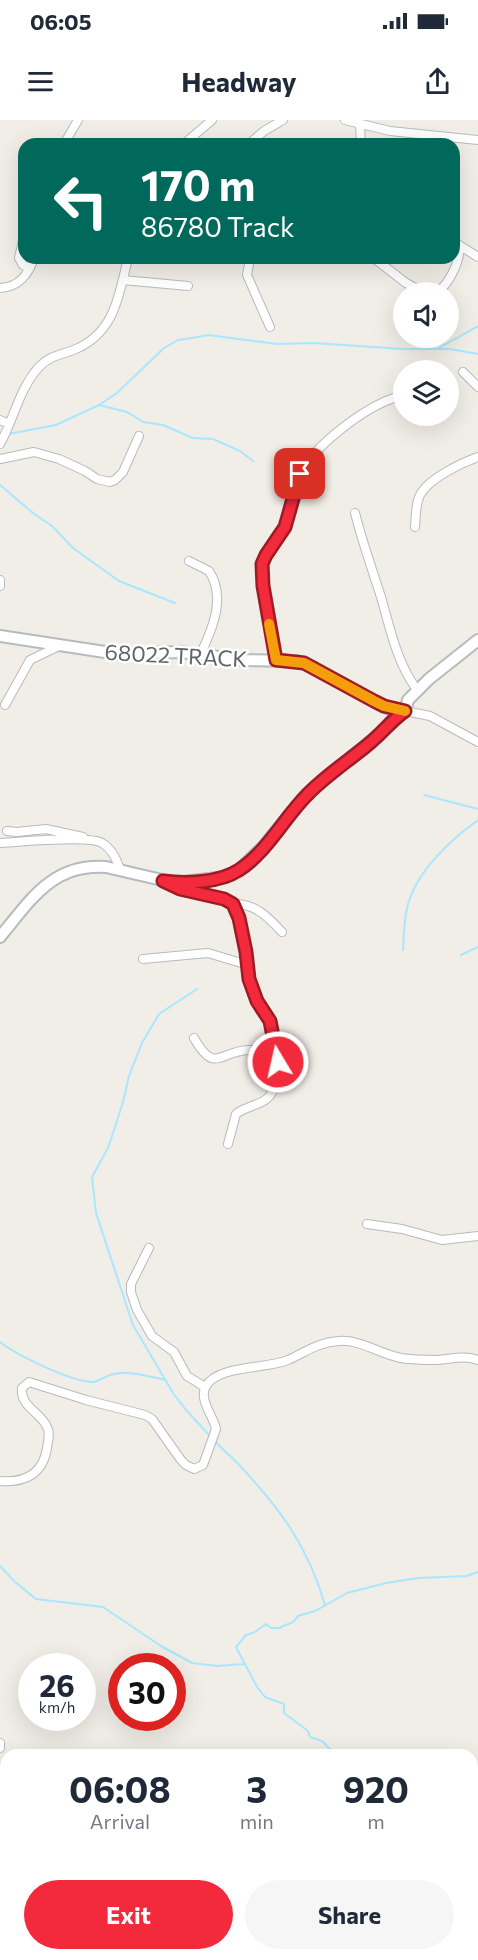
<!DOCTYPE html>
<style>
:root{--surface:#fff;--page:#f6f6f7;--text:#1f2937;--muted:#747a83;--accent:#f32a3b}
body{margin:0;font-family:Commissioner,sans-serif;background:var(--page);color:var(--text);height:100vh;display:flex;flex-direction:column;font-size:22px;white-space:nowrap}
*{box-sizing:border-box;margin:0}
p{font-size:20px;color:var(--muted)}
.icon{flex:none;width:33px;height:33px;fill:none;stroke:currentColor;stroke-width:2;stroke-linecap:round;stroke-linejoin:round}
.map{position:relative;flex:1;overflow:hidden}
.panel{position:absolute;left:0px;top:1629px;width:478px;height:212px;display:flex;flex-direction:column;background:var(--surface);border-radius:18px 18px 0 0;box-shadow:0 6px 24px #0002}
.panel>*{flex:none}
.banner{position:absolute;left:18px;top:18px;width:442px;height:126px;border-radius:18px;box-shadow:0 6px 24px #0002;background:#00695c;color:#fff;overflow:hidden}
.fabs{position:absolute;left:393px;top:162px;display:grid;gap:12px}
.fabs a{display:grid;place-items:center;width:66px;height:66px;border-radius:50%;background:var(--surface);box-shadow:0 6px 24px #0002;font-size:30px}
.speed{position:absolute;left:18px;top:1533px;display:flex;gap:12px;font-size:30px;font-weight:700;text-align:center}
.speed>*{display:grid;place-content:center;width:78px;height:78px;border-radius:50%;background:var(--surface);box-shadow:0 6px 24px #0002;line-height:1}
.speed small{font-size:15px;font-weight:400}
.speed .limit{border:9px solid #d22;background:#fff;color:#111}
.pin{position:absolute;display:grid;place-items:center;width:51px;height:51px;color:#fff;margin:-26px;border-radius:12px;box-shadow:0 3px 9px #0006}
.me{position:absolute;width:66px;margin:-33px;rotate:351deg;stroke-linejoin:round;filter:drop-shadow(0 0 4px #0008)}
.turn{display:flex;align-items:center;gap:21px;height:126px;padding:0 24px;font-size:27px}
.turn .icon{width:78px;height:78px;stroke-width:2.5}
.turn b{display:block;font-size:42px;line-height:51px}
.eta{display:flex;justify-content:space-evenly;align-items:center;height:102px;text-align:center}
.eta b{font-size:36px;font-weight:700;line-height:42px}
.action{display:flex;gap:12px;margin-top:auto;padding:12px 24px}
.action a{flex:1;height:69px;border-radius:36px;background:var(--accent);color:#fff;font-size:24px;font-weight:700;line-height:69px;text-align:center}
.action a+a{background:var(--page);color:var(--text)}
.status{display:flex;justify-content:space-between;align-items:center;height:42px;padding:0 30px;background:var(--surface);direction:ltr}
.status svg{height:16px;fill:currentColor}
header{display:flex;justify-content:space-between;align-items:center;height:78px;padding:0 24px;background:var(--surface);font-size:27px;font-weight:700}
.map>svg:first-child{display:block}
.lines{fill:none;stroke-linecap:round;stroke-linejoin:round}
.stream{stroke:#a8e7ff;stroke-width:2}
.street-casing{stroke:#b7babe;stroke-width:10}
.secondary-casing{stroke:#b5bbbf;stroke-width:14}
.street{stroke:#fff;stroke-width:8}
.secondary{stroke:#fff;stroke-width:10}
.route-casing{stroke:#9e1b26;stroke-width:15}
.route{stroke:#f32a3b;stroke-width:10}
.slow{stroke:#f59e0b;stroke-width:10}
.labels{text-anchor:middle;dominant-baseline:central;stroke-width:5;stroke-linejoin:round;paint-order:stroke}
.street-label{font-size:22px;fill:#5e6468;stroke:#fff}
</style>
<div class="status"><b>06:05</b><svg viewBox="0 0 49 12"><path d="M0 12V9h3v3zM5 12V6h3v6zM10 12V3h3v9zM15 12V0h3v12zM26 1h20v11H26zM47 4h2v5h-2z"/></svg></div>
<header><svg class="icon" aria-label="menu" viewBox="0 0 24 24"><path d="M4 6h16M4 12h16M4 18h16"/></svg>Headway<svg class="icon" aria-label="share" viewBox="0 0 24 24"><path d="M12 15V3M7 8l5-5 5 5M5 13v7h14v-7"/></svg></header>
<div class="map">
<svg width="478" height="1840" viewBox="0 0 478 1840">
<rect width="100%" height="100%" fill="#f1ede7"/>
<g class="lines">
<path class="stream" d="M 439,228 L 478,206
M 99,285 L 127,292 L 143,302 L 163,305 L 193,318 L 213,319 L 240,331 L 253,341
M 8,314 L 56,305 L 99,285 L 117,273 L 164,228 L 178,220 L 192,218 L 208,215 L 277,224 L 314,223 L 403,229 L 450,229 L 478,234
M 0,365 L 33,393 L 52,406 L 73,428 L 119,461 L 175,483
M 424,675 L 478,689
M 403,830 C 404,816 404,802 407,788 C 415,753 450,720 478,700
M 461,835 L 478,827
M 197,869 L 159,894 L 142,923 L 129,956 L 123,982 L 114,1010 L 108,1028 L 92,1057 L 96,1093 L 133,1205 L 173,1273 L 186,1290 L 210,1316
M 0,1222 C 17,1235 71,1262 93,1262 C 100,1261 107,1255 114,1254 C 131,1251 149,1256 165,1260
M 214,1320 C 223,1331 234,1338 243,1349 C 282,1391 309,1429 325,1485
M 0,1446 L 15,1462 L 36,1479 L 103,1487 L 161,1526 L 192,1543 L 217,1546 L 244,1544
M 352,1635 L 330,1629 L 322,1621 L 310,1617 L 308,1611 L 284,1593 L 284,1584 L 265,1577 L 257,1567 L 236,1527 L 246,1515 L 255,1512 L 266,1504 L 271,1508 L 279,1508 L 293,1502 L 298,1496 L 315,1491 L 347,1473 L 386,1463 L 418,1458 L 467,1456 L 478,1452
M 454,1840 L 454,1834"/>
<defs>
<path id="street" d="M 345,0 L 390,11 L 478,20
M 360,5 L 361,24
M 64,24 L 78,0
M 184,24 L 212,0
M 249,24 L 264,11 L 283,0
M 24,116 L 19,138 L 23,145 L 30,148
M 454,122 L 478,137
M 250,138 L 247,155 L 270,207
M 375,139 L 406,163 L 423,172
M 123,160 L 188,166
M 0,168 C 19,167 28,155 34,138
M 438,172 C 449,163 461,141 459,126
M 463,252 L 478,267
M 0,300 L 9,304
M 0,324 C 14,299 19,269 39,247 C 50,235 62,235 76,229 C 115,212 119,175 128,138
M 0,339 L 34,332 L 59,339 L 85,351 L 97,359 L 110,362 L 115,360 L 123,352 L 139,316
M 355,393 C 362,421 372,449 381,477 C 390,508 397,544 418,571
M 415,407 C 416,397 415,385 420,375 C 428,359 461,343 478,337
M 189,441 L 209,451 C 226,477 213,508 201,533
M 0,460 L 0,466
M 276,539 C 271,510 260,478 262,448 C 263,432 278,422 284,409 C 292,392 292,372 299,356 C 313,326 364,288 394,278
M 5,585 L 30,540 L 59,526
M 405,591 L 430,596 L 478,622
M 7,711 L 17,712 L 46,709 L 83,717
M 0,723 C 18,722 90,715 102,723 C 111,728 117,740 120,750
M 171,765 C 185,771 223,775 232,783 C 243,794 246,841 249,858 C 252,874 261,885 268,899 C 278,919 282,949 273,970 C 267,986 248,984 236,994 L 228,1024
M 233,784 C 255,783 268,797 282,812
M 143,839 L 208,833 L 248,845
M 194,918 C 215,955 219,931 249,930 C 258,929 267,933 277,932
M 367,1104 L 402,1109 L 442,1120 L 478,1116
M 149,1128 L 131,1164 L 131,1172 L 137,1190 L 152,1216 L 174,1232 L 187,1256 L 205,1267
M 0,1361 C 25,1363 43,1354 47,1328 C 48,1321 50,1315 48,1309 C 42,1292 20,1288 22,1268 L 29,1262 L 86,1280 L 145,1295 L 152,1299 L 181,1340 L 186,1345 L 194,1349 L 203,1345 L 216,1309 C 214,1297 198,1279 206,1266 C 218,1245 267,1249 288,1240 C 306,1232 318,1222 339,1221 C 359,1219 380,1234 401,1238 C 413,1240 425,1240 437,1240 C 452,1239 464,1235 478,1240
M 0,1623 L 0,1628
M 0,1732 L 6,1739
M 325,1834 L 328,1840
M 23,1840 L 24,1834
M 193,1840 L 197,1834"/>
<path id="secondary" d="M 0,516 L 118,534 L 181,532 L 241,540 L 297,541 L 313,547 L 384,587 L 405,591
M 0,817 C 30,781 52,743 106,747 L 175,763 L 226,757 L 239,750 L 263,727 L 306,675 L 381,613 L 393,599 L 405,591 L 408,580 L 429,559 L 478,520"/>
</defs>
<use href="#street" class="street-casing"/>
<use href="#secondary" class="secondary-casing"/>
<use href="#street" class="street"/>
<use href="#secondary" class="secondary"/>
</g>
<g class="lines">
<defs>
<path id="route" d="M 278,942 L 270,901 L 257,881 L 249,859 L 246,832 L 239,798 L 233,784 L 224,779 L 180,769 L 163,761 C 186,764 219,763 239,750 C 267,732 284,698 307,675 C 326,655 350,640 371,622 C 383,612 392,600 405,591 L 384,586 L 374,581 L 304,543 L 276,540 L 263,466 L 262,444 L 266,435 L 285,407 L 300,354"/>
</defs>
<use href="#route" class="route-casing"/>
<use href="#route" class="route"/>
<path class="slow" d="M 269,504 L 276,540 L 304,543 L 374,581 L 384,586 L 405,591"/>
</g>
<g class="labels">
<g class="street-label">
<text transform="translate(176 535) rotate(3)">68022 TRACK</text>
</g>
</g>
</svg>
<div class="fabs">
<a><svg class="icon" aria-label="sound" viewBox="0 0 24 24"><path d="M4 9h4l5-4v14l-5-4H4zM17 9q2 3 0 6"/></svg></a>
<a><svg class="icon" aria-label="layers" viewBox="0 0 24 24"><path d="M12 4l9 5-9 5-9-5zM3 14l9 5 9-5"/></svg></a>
</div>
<div class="speed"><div>26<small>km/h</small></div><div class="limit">30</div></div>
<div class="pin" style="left:300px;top:354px;background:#d93025"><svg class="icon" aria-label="arrive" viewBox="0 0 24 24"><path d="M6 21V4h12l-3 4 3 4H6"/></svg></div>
<svg class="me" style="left:278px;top:942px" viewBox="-20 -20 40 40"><circle r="17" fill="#f32a3b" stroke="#fff" stroke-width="3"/><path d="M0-11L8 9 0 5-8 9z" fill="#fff"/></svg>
<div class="banner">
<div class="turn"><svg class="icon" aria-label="left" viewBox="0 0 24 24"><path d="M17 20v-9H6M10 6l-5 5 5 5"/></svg><div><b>170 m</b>86780 Track</div></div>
</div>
<section class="panel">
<div class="eta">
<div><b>06:08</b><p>Arrival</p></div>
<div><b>3</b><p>min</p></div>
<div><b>920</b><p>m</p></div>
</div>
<div class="action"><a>Exit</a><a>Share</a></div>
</section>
</div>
